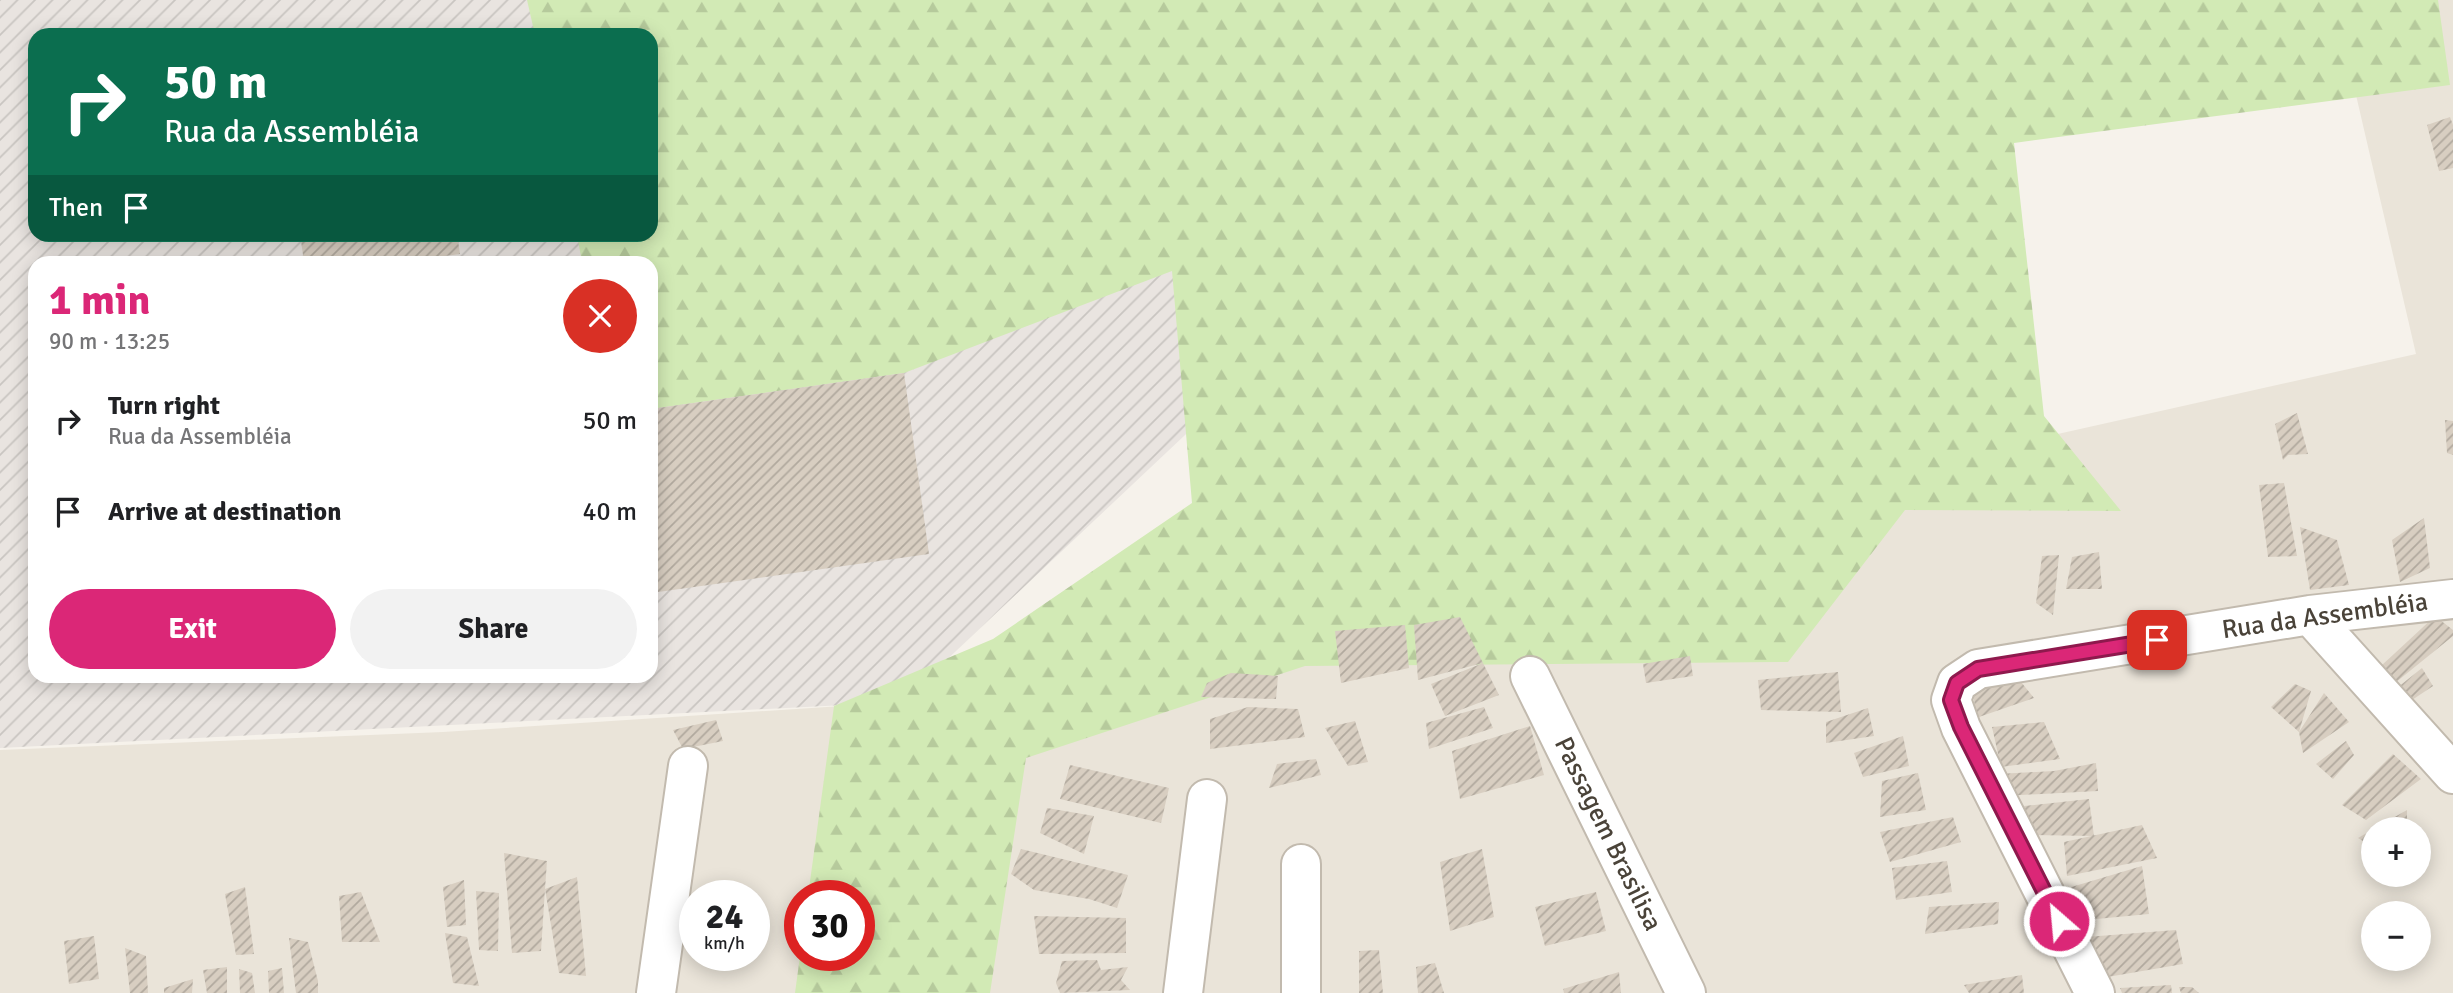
<!DOCTYPE html>
<meta charset="utf-8">
<style>
:root{--surface:#fff;--page:#f2f2f2;--text:#202124;--muted:#757577;--accent:#db2777}
body{margin:0;font-family:Signika,sans-serif;background:var(--page);color:var(--text);height:100vh;display:flex;flex-direction:column;font-size:26px;white-space:nowrap}
*{box-sizing:border-box;margin:0}
p{font-size:23px;color:var(--muted)}
.icon{flex:none;width:38px;height:38px;fill:none;stroke:currentColor;stroke-width:2;stroke-linecap:round;stroke-linejoin:round}
.map{position:relative;flex:1;overflow:hidden}
.sheet{position:absolute;left:28px;top:256px;width:630px;height:427px;display:flex;flex-direction:column;background:var(--surface);border-radius:21px;box-shadow:0 4px 18px #0003}
.sheet>*{flex:none}
.banner{position:absolute;left:28px;top:28px;width:630px;height:214px;border-radius:21px;box-shadow:0 4px 18px #0003;background:#0b6e4f;color:#fff;overflow:hidden}
.controls{position:absolute;left:2361px;top:817px;display:grid;gap:14px}
.controls a{display:grid;place-items:center;width:70px;height:70px;border-radius:50%;background:var(--surface);box-shadow:0 4px 18px #0003;font-size:35px}
.speed{position:absolute;left:679px;top:880px;display:flex;gap:14px;font-size:35px;font-weight:700;text-align:center}
.speed>*{display:grid;place-content:center;width:91px;height:91px;border-radius:50%;background:var(--surface);box-shadow:0 4px 18px #0003;line-height:1}
.speed small{font-size:18px;font-weight:400}
.speed .limit{border:10px solid #d22;background:#fff;color:#111}
.pin{position:absolute;display:grid;place-items:center;width:60px;height:60px;color:#fff;margin:-30px;border-radius:14px;box-shadow:0 4px 10px #0006}
.me{position:absolute;width:77px;margin:-38px;rotate:333deg;stroke-linejoin:round;filter:drop-shadow(0 0 5px #0008)}
.turn{display:flex;align-items:center;gap:24px;height:147px;padding:0 21px;font-size:32px}
.turn .icon{width:91px;height:91px;stroke-width:2.5}
.turn b{display:block;font-size:49px;line-height:60px}
.then{display:flex;align-items:center;height:66px;padding:0 21px;background:#0003;gap:14px;font-size:26px}
.round{display:grid;place-items:center;flex:none;width:74px;height:74px;border-radius:37px;background:var(--page)}
.head{display:flex;align-items:center;justify-content:space-between;height:119px;padding:0 21px}
h1{font-size:42px;font-weight:700;line-height:52px;color:var(--accent)}
.button{display:flex;gap:14px;margin-top:auto;padding:14px 21px}
.button a{flex:1;height:80px;border-radius:42px;background:var(--accent);color:#fff;font-size:28px;font-weight:700;line-height:80px;text-align:center}
.button a+a{background:var(--page);color:var(--text)}
ul{padding:0;list-style:none}
li{display:flex;align-items:center;gap:21px;height:91px;padding:0 21px}
li div{flex:1}
li b{display:block;font-size:26px}
li em{font-style:normal}
.map>svg:first-child{display:block}
.residential{fill:#eae4d9;fill-rule:evenodd}
.industrial{fill:url(#industrial-furrows);fill-rule:evenodd}
.forest{fill:url(#forest-firs)}
.building{fill:url(#building-hatch)}
.lines{fill:none;stroke-linecap:round;stroke-linejoin:round}
.minor-casing{stroke:#c2baae;stroke-width:42}
.minor{stroke:#fff;stroke-width:38}
.route-casing{stroke:#8e194d;stroke-width:18}
.route{stroke:#db2777;stroke-width:12}
.labels{text-anchor:middle;dominant-baseline:central;stroke-width:7;stroke-linejoin:round;paint-order:stroke}
.street-label{font-size:26px;fill:#4a4339;stroke:#fff}
</style>
<div class="map">
<svg width="2453" height="993" viewBox="0 0 2453 993">
<defs>
<pattern id="industrial-furrows" width="10" height="10" patternUnits="userSpaceOnUse" patternTransform="scale(1.75)"><rect width="10" height="10" fill="#e9e4e0"/><path d="M-1 1l2-2M0 10L10 0M9 11l2-2" fill="none" stroke="#c9c5c1"/></pattern>
<pattern id="forest-firs" width="22" height="20" patternUnits="userSpaceOnUse" patternTransform="scale(1.75)"><rect width="22" height="20" fill="#d2eab5"/><path d="M5 1l3.5 6h-7zM16 11l3.5 6h-7z" fill="#b6ca9c"/></pattern>
<pattern id="building-hatch" width="6" height="6" patternUnits="userSpaceOnUse" patternTransform="scale(1.75)"><rect width="6" height="6" fill="#d8cec1"/><path d="M-1 1l2-2M0 6l6-6M5 7l2-2" fill="none" stroke="#b1a99e"/></pattern>
</defs>
<rect width="100%" height="100%" fill="#f6f2eb"/>
<path class="residential" d="M 2334,0 L 2453,0 L 2453,993 L 0,993 L 0,750 L 443,732 L 979,697 L 1390,583 L 2416,354 ZM 2373,830 L 2418,830 L 2418,875 L 2373,875 ZM 695,896 L 754,896 L 754,956 L 695,956 ZM 800,896 L 859,896 L 859,956 L 800,956 ZM 2373,914 L 2418,914 L 2418,959 L 2373,959 Z"/>
<path class="industrial" d="M 0,0 L 1646,0 L 902,702 L 0,748 ZM 35,35 L 651,35 L 651,234 L 35,234 ZM 35,262 L 651,262 L 651,676 L 35,676 Z"/>
<path class="forest" d="M 527,0 L 2438,0 L 2450,85 L 2014,143 L 2044,416 L 2121,511 L 1905,510 L 1788,662 L 1305,666 L 1026,758 L 990,993 L 795,993 L 800,956 L 859,956 L 859,896 L 808,896 L 834,706 L 993,639 L 1192,503 L 1172,271 L 904,373 L 651,409 L 651,262 L 582,262 L 577,235 L 651,234 L 651,35 L 535,35 Z"/>
<path class="building" d="M 2450,117 L 2453,125 L 2453,168 L 2439,171 L 2427,125 Z
M 300,234 L 457,234 L 460,254 L 400,262 L 304,262 Z
M 904,373 L 929,554 L 651,593 L 651,409 Z
M 2297,413 L 2308,454 L 2288,455 L 2283,460 L 2275,424 Z
M 2445,420 L 2453,421 L 2453,455 L 2447,453 Z
M 2284,483 L 2297,556 L 2268,557 L 2259,485 Z
M 2424,518 L 2430,568 L 2400,582 L 2392,540 Z
M 2300,527 L 2337,540 L 2349,585 L 2310,590 Z
M 2099,552 L 2102,589 L 2066,589 L 2072,557 Z
M 2059,555 L 2053,615 L 2036,603 L 2042,556 Z
M 2435,616 L 2453,630 L 2453,636 L 2395,683 L 2381,666 Z
M 1460,617 L 1483,663 L 1418,680 L 1414,625 Z
M 1405,625 L 1409,668 L 1341,683 L 1335,631 Z
M 1690,656 L 1693,676 L 1646,683 L 1643,664 Z
M 1483,663 L 1499,695 L 1445,716 L 1431,684 Z
M 2422,668 L 2433,686 L 2403,706 L 2392,692 Z
M 1838,672 L 1841,712 L 1761,710 L 1758,680 Z
M 1231,673 L 1278,676 L 1276,699 L 1201,697 L 1207,683 Z
M 2017,677 L 2034,698 L 1976,718 L 1973,690 Z
M 2295,684 L 2311,691 L 2299,732 L 2324,693 L 2349,722 L 2303,753 L 2299,732 L 2271,707 Z
M 1248,707 L 1298,709 L 1305,737 L 1210,749 L 1210,719 Z
M 1484,707 L 1493,728 L 1429,749 L 1426,723 Z
M 1868,708 L 1874,736 L 1826,743 L 1826,722 Z
M 716,720 L 723,741 L 683,749 L 673,730 Z
M 1355,721 L 1368,762 L 1348,766 L 1325,728 Z
M 2044,722 L 2060,759 L 2001,767 L 1992,727 Z
M 1530,726 L 1544,775 L 1460,799 L 1452,751 Z
M 1903,736 L 1909,766 L 1863,777 L 1854,753 Z
M 2346,741 L 2354,755 L 2333,779 L 2316,764 Z
M 2393,754 L 2421,779 L 2366,820 L 2342,805 Z
M 1316,759 L 1321,775 L 1269,788 L 1277,764 Z
M 2096,763 L 2098,791 L 2003,796 L 1998,774 L 2054,771 Z
M 1070,765 L 1169,788 L 1161,823 L 1060,799 Z
M 1918,773 L 1926,810 L 1880,817 L 1882,781 Z
M 2089,799 L 2094,836 L 2031,835 L 2024,806 Z
M 1047,808 L 1094,816 L 1084,854 L 1040,833 Z
M 2407,810 L 2407,828 L 2373,830 L 2373,845 L 2371,846 L 2358,838 Z
M 1953,817 L 1961,842 L 1890,862 L 1880,832 Z
M 2142,825 L 2157,858 L 2067,876 L 2064,842 Z
M 1021,849 L 1128,875 L 1117,908 L 1089,899 L 1034,890 L 1011,874 Z
M 1482,849 L 1494,917 L 1450,931 L 1440,862 Z
M 504,853 L 547,861 L 545,889 L 577,877 L 586,976 L 559,973 L 545,889 L 541,951 L 512,953 Z
M 1947,861 L 1952,892 L 1896,900 L 1892,868 Z
M 2142,866 L 2149,914 L 2086,920 L 2068,888 Z
M 464,880 L 466,925 L 447,927 L 443,887 Z
M 245,887 L 254,954 L 236,955 L 225,894 Z
M 476,891 L 499,893 L 498,951 L 479,950 Z
M 361,892 L 380,942 L 342,942 L 339,896 Z
M 1596,892 L 1606,931 L 1545,946 L 1535,907 Z
M 1999,902 L 1998,924 L 1925,934 L 1929,907 Z
M 1034,916 L 1126,918 L 1126,953 L 1039,954 Z
M 2176,930 L 2183,964 L 2090,980 L 2086,937 Z
M 445,933 L 467,937 L 479,986 L 453,983 Z
M 94,936 L 99,979 L 69,984 L 64,941 Z
M 289,938 L 308,942 L 318,981 L 318,993 L 296,993 Z
M 125,948 L 146,956 L 148,993 L 130,993 Z
M 1379,950 L 1383,993 L 1359,993 L 1359,951 Z
M 1097,960 L 1101,970 L 1128,967 L 1121,980 L 1130,990 L 1060,993 L 1056,983 L 1062,961 Z
M 1435,963 L 1444,993 L 1418,993 L 1416,967 Z
M 227,967 L 227,993 L 207,993 L 203,970 Z
M 282,968 L 284,993 L 269,993 L 268,971 Z
M 239,969 L 252,973 L 255,993 L 240,993 Z
M 1619,972 L 1621,993 L 1564,993 L 1563,989 Z
M 2022,975 L 2024,993 L 1969,993 L 1964,985 Z
M 193,979 L 192,993 L 164,993 L 164,988 Z
M 2171,985 L 2172,993 L 2122,993 L 2120,988 Z
M 2179,987 L 2192,987 L 2199,993 L 2181,993 Z"/>
<g class="lines">
<defs>
<path id="minor" d="M 2310,615 L 2453,774
M 1530,676 L 1686,993
M 656,993 L 688,766
M 1183,993 L 1207,799
M 1301,993 L 1301,864
M 2095,993 L 1961,728 L 1951,700 L 1957,683 L 1978,669 L 2310,615 L 2453,599"/>
</defs>
<use href="#minor" class="minor-casing"/>
<use href="#minor" class="minor"/>
</g>
<g class="lines">
<defs>
<path id="route" d="M 2059,921 L 1961,727 L 1951,700 L 1957,683 L 1978,669 L 2157,640"/>
</defs>
<use href="#route" class="route-casing"/>
<use href="#route" class="route"/>
</g>
<g class="labels">
<g class="street-label">
<text transform="translate(2325 616) rotate(-8)">Rua da Assembléia</text>
<text transform="translate(1608 834) rotate(64)">Passagem Brasilisa</text>
</g>
</g>
</svg>
<div class="controls">
<a>+</a>
<a>−</a>
</div>
<div class="speed"><div>24<small>km/h</small></div><div class="limit">30</div></div>
<div class="pin" style="left:2157px;top:640px;background:#d93025"><svg class="icon" aria-label="arrive" viewBox="0 0 24 24"><path d="M6 21V4h12l-3 4 3 4H6"/></svg></div>
<svg class="me" style="left:2059px;top:921px" viewBox="-20 -20 40 40"><circle r="17" fill="#db2777" stroke="#fff" stroke-width="3"/><path d="M0-11L8 9 0 5-8 9z" fill="#fff"/></svg>
<div class="banner">
<div class="turn"><svg class="icon" aria-label="right" viewBox="0 0 24 24"><path d="M7 20v-9h11M14 6l5 5-5 5"/></svg><div><b>50 m</b>Rua da Assembléia</div></div>
<div class="then">Then<svg class="icon" aria-label="arrive" viewBox="0 0 24 24"><path d="M6 21V4h12l-3 4 3 4H6"/></svg></div>
</div>
<section class="sheet">
<div class="head"><div><h1>1 min</h1><p>90 m · 13:25</p></div><a class="round" style="background:#d93025;color:#fff"><svg class="icon" aria-label="close" viewBox="0 0 24 24"><path d="M6 6l12 12M18 6L6 18"/></svg></a></div>
<ul>
<li><svg class="icon" aria-label="right" viewBox="0 0 24 24"><path d="M7 20v-9h11M14 6l5 5-5 5"/></svg><div><b>Turn right</b><p>Rua da Assembléia</p></div><em>50 m</em></li>
<li><svg class="icon" aria-label="arrive" viewBox="0 0 24 24"><path d="M6 21V4h12l-3 4 3 4H6"/></svg><div><b>Arrive at destination</b></div><em>40 m</em></li>
</ul>
<div class="button"><a>Exit</a><a>Share</a></div>
</section>
</div>
